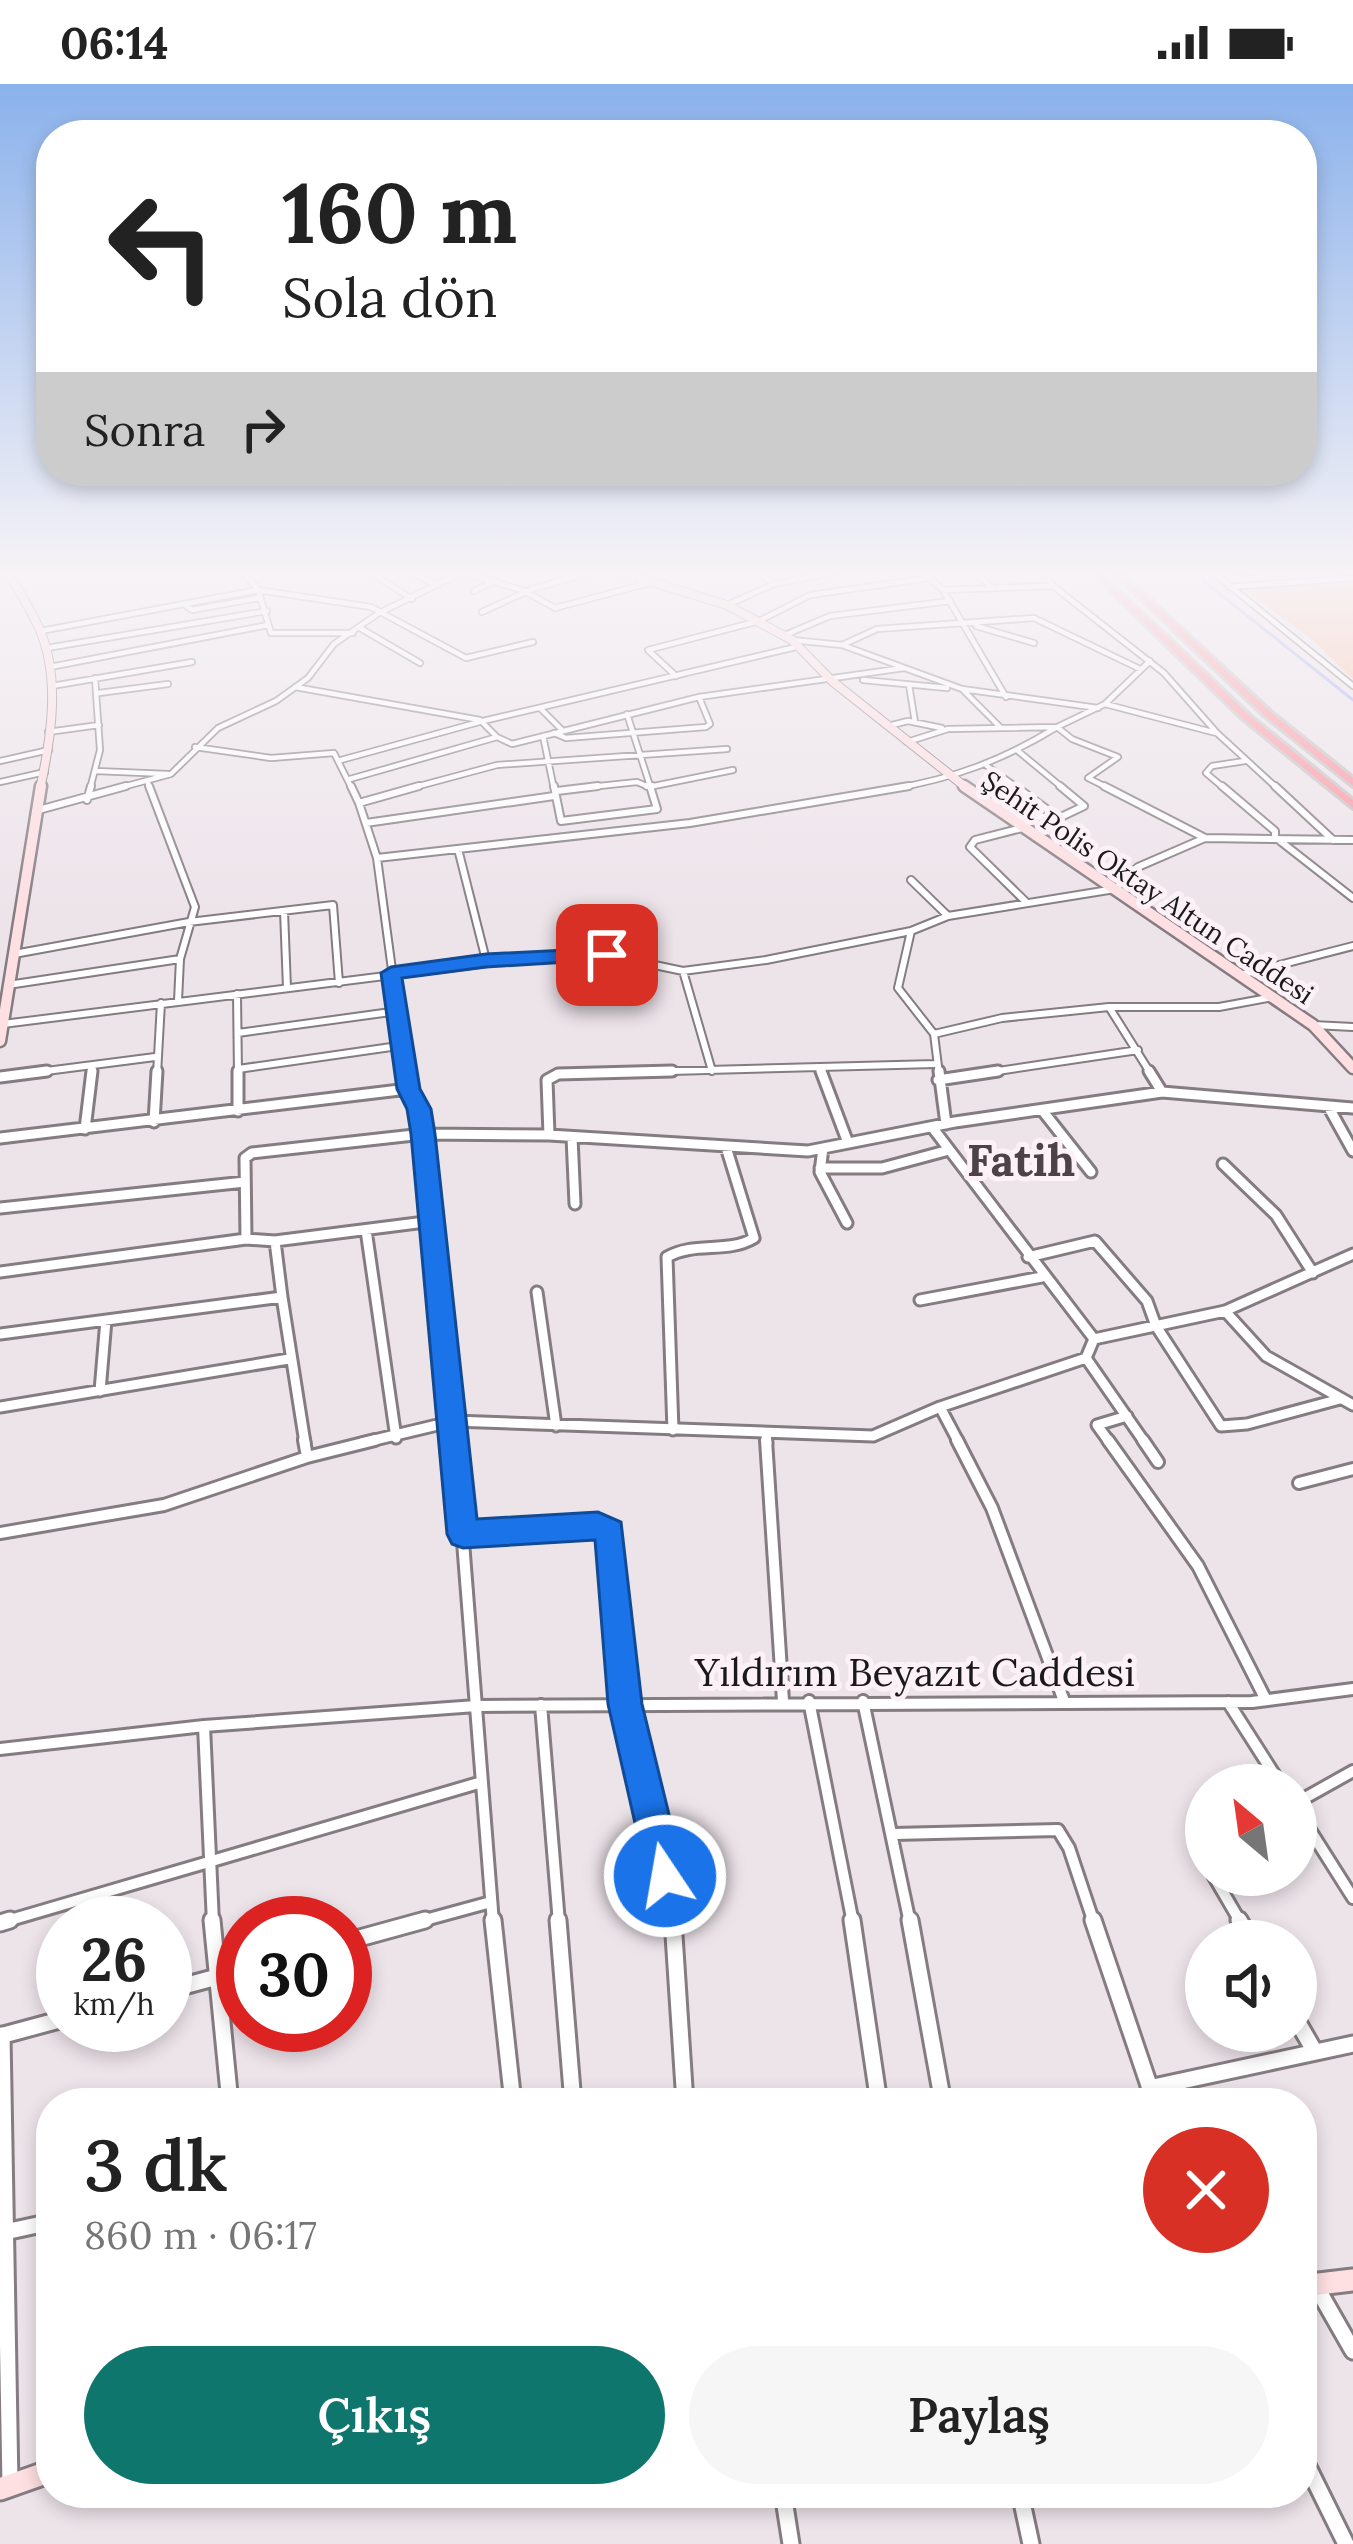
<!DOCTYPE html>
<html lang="tr">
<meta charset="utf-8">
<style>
:root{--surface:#fff;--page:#f6f6f6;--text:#222;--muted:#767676;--accent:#0f766e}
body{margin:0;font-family:Lora,serif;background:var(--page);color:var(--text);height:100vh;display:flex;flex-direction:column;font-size:45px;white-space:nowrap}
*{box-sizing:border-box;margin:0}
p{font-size:39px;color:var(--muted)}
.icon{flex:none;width:66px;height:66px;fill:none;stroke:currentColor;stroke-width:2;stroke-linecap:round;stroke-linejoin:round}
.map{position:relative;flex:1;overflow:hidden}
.panel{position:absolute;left:36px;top:2004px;width:1281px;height:420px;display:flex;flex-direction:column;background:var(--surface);border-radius:48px;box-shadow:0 6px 18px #0003}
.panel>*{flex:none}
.hud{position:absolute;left:36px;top:36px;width:1281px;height:366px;border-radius:48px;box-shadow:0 6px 18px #0003;background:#fff;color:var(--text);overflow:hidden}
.needle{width:78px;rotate:331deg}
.controls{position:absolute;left:1185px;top:1680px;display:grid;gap:24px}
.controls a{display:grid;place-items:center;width:132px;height:132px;border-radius:50%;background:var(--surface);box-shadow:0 6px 18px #0003;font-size:60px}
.speed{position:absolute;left:36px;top:1812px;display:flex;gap:24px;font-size:60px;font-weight:700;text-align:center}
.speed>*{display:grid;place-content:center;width:156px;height:156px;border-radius:50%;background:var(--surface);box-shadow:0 6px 18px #0003;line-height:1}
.speed small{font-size:30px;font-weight:400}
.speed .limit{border:18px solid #d22;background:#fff;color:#111}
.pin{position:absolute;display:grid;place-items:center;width:102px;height:102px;color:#fff;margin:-51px;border-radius:24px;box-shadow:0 6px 18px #0006}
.me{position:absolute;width:132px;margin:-66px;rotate:348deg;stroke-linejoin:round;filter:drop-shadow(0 0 9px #0008)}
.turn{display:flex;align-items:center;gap:42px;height:252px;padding:0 48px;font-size:54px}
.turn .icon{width:156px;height:156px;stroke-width:2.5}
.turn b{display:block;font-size:84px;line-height:102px}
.then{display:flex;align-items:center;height:114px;padding:0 48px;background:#0003;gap:24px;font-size:45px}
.round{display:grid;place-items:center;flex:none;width:126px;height:126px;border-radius:63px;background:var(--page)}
.summary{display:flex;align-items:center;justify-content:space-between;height:204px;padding:0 48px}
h1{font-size:72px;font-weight:600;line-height:90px}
.button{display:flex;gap:24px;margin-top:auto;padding:24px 48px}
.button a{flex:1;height:138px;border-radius:72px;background:var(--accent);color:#fff;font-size:48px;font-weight:600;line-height:138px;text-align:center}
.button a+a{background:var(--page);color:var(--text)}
.status{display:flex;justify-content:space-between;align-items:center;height:84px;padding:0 60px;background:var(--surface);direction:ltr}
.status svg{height:33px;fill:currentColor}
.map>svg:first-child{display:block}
.green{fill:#fac1a7}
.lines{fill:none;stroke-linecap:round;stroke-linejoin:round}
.stream{stroke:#a0aef2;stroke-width:3}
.street-far4-casing{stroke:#847c81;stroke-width:8}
.street-far3-casing{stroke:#847c81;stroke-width:10}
.street-far2-casing{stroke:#847c81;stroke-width:15}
.street-far1-casing{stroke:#847c81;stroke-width:16}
.street-casing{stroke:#847c81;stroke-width:21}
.secondary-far2-casing{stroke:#847c81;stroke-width:10}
.secondary-far1-casing{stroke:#847c81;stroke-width:15}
.secondary-casing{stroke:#847c81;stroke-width:27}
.highway-casing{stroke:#c4c3c4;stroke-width:6}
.street-far4{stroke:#fff;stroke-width:4.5}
.street-far3{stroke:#fff;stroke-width:6}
.street-far2{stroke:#fff;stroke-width:9}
.street-far1{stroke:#fff;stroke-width:10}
.street{stroke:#fff;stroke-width:15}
.secondary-far2{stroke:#fedfe2;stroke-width:8}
.secondary-far1{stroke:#fedfe2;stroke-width:10}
.secondary{stroke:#fedfe2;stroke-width:21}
.highway{fill:#fc94a0;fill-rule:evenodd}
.route{fill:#1a73e8;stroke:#114b97;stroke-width:3}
.labels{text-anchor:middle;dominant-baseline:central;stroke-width:10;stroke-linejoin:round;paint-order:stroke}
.far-street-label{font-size:27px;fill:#1c191b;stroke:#fbf1f7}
.near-street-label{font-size:39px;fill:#1c191b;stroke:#fbf1f7}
.district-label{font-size:45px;font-weight:bold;fill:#4b4348;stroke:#fbf1f7}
</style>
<div class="status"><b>06:14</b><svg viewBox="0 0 49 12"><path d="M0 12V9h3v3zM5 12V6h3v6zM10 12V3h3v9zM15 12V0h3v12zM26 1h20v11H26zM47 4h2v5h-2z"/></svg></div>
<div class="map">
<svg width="1353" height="2460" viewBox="0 0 1353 2460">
<rect width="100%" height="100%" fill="#ede4ea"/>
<path class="green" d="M 1353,497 L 1353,595 L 1314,557 L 1243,505 Z"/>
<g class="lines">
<path class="stream" d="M 1195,485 L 1206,499 L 1353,616"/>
<defs>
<path id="street-far4" d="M 241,485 L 258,506 L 271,549 L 353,549
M 365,485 L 412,515
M 403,485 L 437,501
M 919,485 L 943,506 L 1006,613
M 970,485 L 993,504
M 1043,485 L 1053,502
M 1209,485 L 1353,602
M 464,489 L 522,506 L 555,524 L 653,498
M 760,489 L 774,500
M 1213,490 L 1301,485
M 1229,503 L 1353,494
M 943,506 L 1053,502 L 1164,589 L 1217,649 L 1278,705
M 474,507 L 495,497
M 185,521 L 192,526 L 259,514
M 727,521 L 774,500 L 850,485
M 482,528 L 532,505 L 603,485
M 976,542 L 1034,559
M 360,544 L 420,579
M 41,547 L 258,506 L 371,523 L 466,574 L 533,558
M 785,551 L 830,532 L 950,517
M 792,556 L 842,561 L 962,605 L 1098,624
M 842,561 L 877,545 L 1034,534 L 1140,585
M 47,564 L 267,527
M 50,583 L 268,541
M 676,592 L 648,566 L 759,537 L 810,511 L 930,494
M 863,596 L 947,604
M 909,601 L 915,638
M 52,602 L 192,578
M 295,603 L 480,636 L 497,653
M 964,607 L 1000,643
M 99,609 L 168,600
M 1105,620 L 1216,649
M 541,625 L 563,647
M 627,630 L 651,705
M 888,642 L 908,637 L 942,644
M 48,648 L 99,641
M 554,649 L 566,654 L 706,643 L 710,640 L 699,613
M 543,652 L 554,705
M 907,658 L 948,645 L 1057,643
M 195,663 L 271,674 L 334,669 L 352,705
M 1018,667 L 1064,705
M 341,676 L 483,637 L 796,563
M 0,677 L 49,666
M 987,682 L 1019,705
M 96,687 L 168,690
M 350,695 L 497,653 L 512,660 L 699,613 L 904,584
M 0,698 L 45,688
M 148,699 L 150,705
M 90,705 L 100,666 L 95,594
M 115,705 L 171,690 L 218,644 L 276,617 L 308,594 L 334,560 L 379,529 L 469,485
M 408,705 L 497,681 L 727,665
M 571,705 L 637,698 L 649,703 L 733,686
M 891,705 C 953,695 1003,676 1057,643
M 1110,705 L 1088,694 L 1118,673 L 1072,655 L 1057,643 L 1105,620 L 1150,577
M 1225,705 L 1206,689 L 1212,682 L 1245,677"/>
<path id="street-far3" d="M 149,702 L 195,823 L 180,875 L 178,917
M 351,702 L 359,719 L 419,702
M 554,702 L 561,737
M 647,702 L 652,702
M 1015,702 L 1056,732
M 1104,702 L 1205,754
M 1222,702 L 1275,747 L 1275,753 L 1353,814
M 1275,702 L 1333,756
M 557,707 L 598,702
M 87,716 L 91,702
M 359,719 L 377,774 L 406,990
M 35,727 L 126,702
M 1010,734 L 1063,732 L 1084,722 L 1060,702
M 561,737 L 657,725 L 650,702
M 366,739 L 554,712
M 1022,744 L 975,756 L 970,763 L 1025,817
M 458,765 L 486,876
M 377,774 L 690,739 L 909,702
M 911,796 L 948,832
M 284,827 L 287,904
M 911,847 L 898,904 L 934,950 L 939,990
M 14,870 L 189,838 L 333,821 L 339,899
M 683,887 L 712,987
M 1240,891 L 1353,862
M 8,901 L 180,875
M 237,910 L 238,990
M 1109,923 L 1219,923 L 1273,913
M 3,940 L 544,872 L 607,871 L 683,887 L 766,876 L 911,847 L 948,832 L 1115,805 L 1138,783 L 1205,754 L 1353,756
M 1313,941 L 1353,943
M 238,949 L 398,927
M 934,950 L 1002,934 L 1109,923 L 1151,990
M 238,985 L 405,961
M 820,985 L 822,990
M 23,990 L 155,973
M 92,990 L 93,982
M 157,990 L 161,919
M 559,990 L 935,980
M 978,990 L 1138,966"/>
<path id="street-far2" d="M 238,987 L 238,1027
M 406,987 L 408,1005
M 821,987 L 848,1059
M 939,987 L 946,1040
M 1149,987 L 1162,1008
M 0,993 L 47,987
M 938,996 L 998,987
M 1328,1022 L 1353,1067
M 1042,1026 L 1091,1088
M 154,1038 L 157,987
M 85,1045 L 92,987
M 549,1051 L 547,996 L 558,990 L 672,987
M 572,1053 L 575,1120
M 0,1054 L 408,1005 L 419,1025 L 423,1050 L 456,1359
M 823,1064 L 820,1088 L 847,1139
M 1223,1080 L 1276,1131 L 1313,1189
M 820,1084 L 882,1084 L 949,1066
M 0,1124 L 245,1098
M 366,1146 L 396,1354
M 246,1155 L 245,1074 L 252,1069 L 423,1050 L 549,1051 L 808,1067 L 955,1038 L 1162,1008 L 1353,1024
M 1028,1173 L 1095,1157 L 1147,1217 L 1156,1242 L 1221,1342 L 1247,1340 L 1340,1315
M 0,1188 L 246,1155 L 275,1157 L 433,1137
M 537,1208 L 556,1342
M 282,1213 L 305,1359
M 920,1216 L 1042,1193
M 1225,1227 L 1353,1170
M 0,1250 L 282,1213 L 275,1157
M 1094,1255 L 1225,1227 L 1266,1272 L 1353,1321
M 1086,1274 L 1145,1359
M 100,1307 L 106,1236
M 0,1323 L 289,1275
M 940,1323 L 959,1359
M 673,1346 L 667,1173 C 695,1157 727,1170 754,1154 L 726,1063
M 766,1350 L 767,1359
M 362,1359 L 454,1337 L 873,1352 L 940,1323 L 1086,1274 L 1094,1255 L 932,1043
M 1110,1359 L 1097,1341 L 1127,1332"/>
<path id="street-far1" d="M 304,1356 L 307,1373
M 455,1356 L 493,1839
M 766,1356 L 783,1617
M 957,1356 L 992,1424 L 1064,1617
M 1108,1356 L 1198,1482 L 1266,1616
M 1143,1356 L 1158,1378
M 1299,1399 L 1353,1385
M 0,1449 L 164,1421 L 307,1373 L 375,1356
M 462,1450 L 598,1441 L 610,1448 L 625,1620 L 673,1839
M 809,1617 L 853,1839
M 863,1617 L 910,1839
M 1228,1618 L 1281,1701
M 541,1621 L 559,1839
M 204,1642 L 213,1839
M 0,1665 L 204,1642 L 476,1622 L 1252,1618 L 1353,1605
M 1296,1719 L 1353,1687
M 1296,1724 L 1353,1814
M 894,1750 L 1058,1746 L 1069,1764 L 1094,1839
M 1213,1791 L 1241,1839
M 0,1839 L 482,1698
M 414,1839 L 491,1818"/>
<path id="street" d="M 212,1836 L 230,2019
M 493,1836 L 513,2019
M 558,1836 L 573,2019
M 673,1836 L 685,2019
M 852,1836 L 879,2019
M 910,1836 L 943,2019
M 1093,1836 L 1155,2019
M 1239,1836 L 1251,1857
M 0,1839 L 10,1836
M 345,1858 L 425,1836
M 165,1907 L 243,1886
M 1296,1935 L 1315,1968
M 2,1951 L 10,2401
M 0,1952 L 63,1935
M 1149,2004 L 1353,1960
M 5,2148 L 51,2138
M 1317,2204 L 1353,2267
M 1302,2371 L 1346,2460
M 783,2409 L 791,2460
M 1020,2409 L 1031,2460"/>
<path id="secondary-far2" d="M 6,485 C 17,504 30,524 39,544 C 61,593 51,655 40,705
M 609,485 L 727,521 L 792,556 L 832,597 L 968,705"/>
<path id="secondary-far1" d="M 964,702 L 1313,941 L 1353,984
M 0,957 L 41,702"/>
<path id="secondary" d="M 1302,2202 L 1353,2196
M 0,2405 L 51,2387"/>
<path id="highway" d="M 1088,485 L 1096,485 L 1249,631 L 1353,716 L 1353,724 L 1243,635 Z
M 1109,485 L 1117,485 L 1271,628 L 1353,694 L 1353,702 L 1265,632 Z"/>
</defs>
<use href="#street-far4" class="street-far4-casing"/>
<use href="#street-far3" class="street-far3-casing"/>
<use href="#street-far2" class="street-far2-casing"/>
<use href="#street-far1" class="street-far1-casing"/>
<use href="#street" class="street-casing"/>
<use href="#secondary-far2" class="secondary-far2-casing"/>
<use href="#secondary-far1" class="secondary-far1-casing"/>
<use href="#secondary" class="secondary-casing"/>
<use href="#highway" class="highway-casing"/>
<use href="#street-far4" class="street-far4"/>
<use href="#street-far3" class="street-far3"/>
<use href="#street-far2" class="street-far2"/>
<use href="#street-far1" class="street-far1"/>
<use href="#street" class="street"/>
<use href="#secondary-far2" class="secondary-far2"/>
<use href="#secondary-far1" class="secondary-far1"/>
<use href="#secondary" class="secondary"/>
<use href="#highway" class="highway"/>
</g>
<linearGradient id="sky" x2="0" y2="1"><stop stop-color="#8bb2ec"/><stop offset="0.59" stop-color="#f7f3f6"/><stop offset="1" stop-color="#f7f3f6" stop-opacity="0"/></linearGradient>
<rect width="1353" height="829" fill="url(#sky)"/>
<path class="route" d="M 607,864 L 615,866 L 615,875 L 486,883 L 402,894 L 420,1005 L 431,1025 L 435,1050 L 477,1435 L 598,1428 L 621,1438 L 642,1620 L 684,1792 L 679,1805 L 665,1811 L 652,1805 L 647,1792 L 608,1620 L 595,1456 L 463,1464 L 452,1460 L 447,1450 L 411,1050 L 407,1025 L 397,1005 L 381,889 L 391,883 L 486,870 Z"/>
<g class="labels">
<g class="far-street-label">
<text transform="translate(1148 803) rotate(34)">Şehit Polis Oktay Altun Caddesi</text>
</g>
<g class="near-street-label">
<text x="915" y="1588">Yıldırım Beyazıt Caddesi</text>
</g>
<g class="district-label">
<text x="1021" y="1075">Fatih</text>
</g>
</g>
</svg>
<div class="controls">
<a><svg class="needle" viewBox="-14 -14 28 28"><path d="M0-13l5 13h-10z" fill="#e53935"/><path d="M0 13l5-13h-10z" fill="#767676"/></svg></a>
<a><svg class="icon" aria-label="sound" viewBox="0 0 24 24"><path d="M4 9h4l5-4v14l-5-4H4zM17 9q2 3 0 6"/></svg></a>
</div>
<div class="speed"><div>26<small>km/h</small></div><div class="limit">30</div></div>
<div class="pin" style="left:607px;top:871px;background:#d93025"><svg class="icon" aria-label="arrive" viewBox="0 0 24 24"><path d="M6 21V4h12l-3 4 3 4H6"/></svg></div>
<svg class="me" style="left:665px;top:1792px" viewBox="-20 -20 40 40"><circle r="17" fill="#1a73e8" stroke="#fff" stroke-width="3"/><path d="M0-11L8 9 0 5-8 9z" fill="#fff"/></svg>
<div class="hud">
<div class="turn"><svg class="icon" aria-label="left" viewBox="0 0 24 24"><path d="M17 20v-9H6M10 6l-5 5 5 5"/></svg><div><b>160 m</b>Sola dön</div></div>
<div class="then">Sonra<svg class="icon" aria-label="right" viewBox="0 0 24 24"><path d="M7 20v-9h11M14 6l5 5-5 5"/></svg></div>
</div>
<section class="panel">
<div class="summary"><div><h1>3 dk</h1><p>860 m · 06:17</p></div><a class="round" style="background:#d93025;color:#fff"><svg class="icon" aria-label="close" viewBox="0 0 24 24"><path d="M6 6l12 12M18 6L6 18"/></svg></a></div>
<div class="button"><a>Çıkış</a><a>Paylaş</a></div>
</section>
</div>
